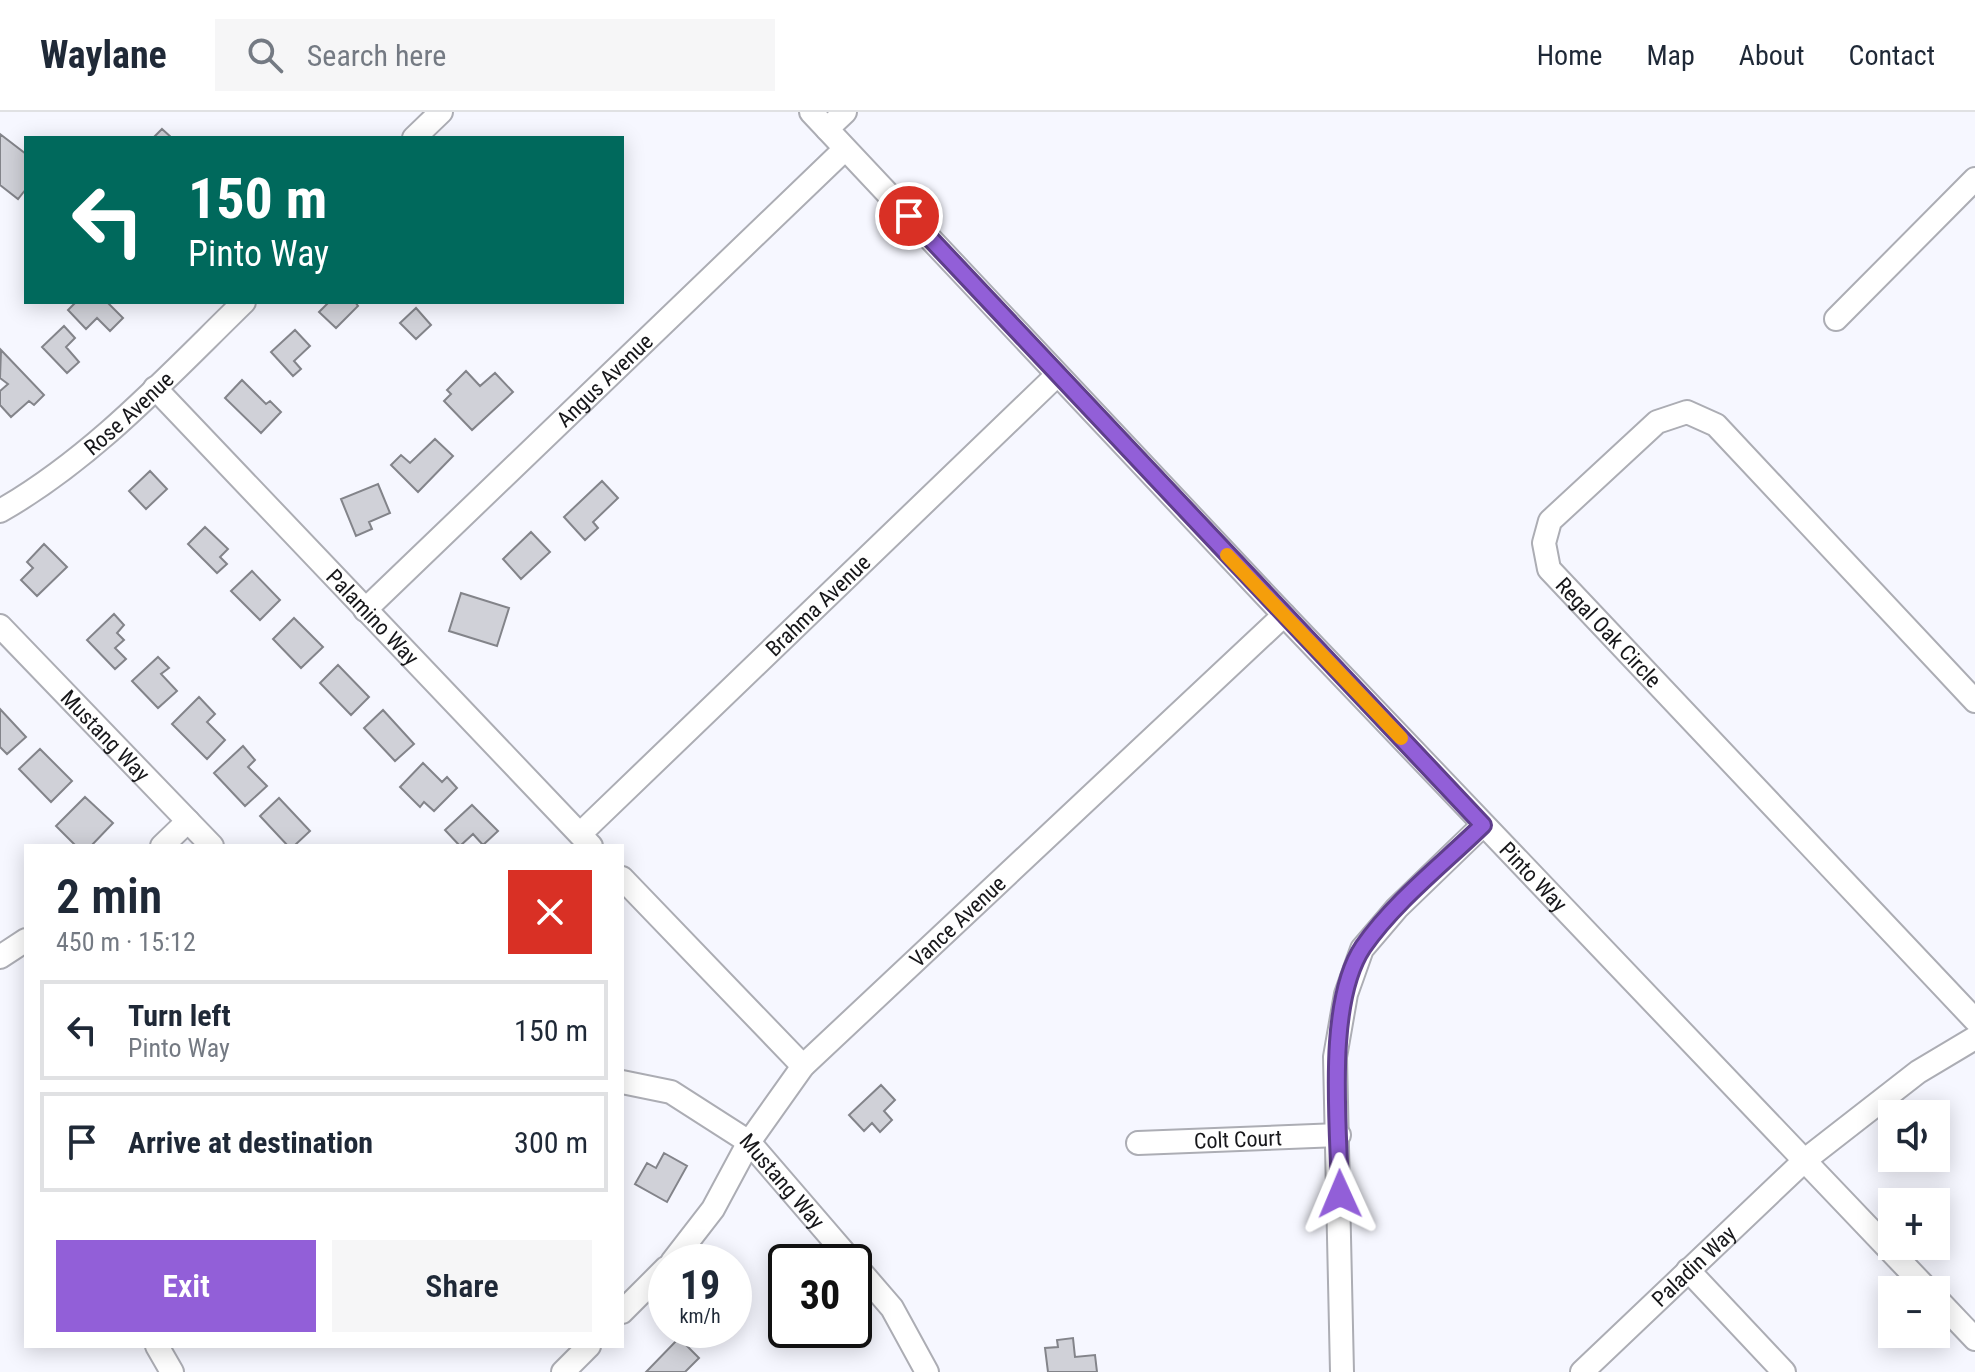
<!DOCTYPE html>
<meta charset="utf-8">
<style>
:root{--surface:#fff;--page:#f6f6f7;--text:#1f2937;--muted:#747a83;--line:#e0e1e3;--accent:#925fd8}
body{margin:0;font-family:"Roboto Condensed",sans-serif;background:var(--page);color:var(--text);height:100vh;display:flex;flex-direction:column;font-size:30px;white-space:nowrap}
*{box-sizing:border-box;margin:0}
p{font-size:26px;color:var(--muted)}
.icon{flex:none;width:44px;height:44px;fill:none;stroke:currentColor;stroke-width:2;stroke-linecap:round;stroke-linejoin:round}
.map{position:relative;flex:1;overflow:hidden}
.drawer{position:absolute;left:24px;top:732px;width:600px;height:504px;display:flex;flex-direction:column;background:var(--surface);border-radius:0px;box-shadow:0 4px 20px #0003}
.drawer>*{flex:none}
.top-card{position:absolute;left:24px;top:24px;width:600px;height:168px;border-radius:0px;box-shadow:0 4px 20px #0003;background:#00695c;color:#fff;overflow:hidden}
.controls{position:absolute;left:1878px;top:988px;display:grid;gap:16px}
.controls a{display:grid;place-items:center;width:72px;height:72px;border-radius:0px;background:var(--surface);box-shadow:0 4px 20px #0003;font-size:40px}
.speed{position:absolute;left:648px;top:1132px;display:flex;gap:16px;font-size:40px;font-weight:700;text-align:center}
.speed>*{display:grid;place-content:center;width:104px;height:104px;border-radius:50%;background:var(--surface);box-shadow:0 4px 20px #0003;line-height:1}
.speed small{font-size:20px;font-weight:400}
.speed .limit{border:4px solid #111;border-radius:12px;background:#fff;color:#111}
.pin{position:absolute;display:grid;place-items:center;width:68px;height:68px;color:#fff;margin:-34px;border:4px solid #fff;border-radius:50%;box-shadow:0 2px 8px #0007}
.me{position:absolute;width:88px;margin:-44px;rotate:359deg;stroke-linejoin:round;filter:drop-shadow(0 0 6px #0008)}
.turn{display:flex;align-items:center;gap:28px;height:168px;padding:0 32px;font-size:36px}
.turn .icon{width:104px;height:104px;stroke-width:2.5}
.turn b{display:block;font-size:56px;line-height:68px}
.round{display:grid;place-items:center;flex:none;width:84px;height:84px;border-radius:0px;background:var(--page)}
.headline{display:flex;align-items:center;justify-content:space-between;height:136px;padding:0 32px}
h1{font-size:48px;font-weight:600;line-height:60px}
.cta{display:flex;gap:16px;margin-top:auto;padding:16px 32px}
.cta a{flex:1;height:92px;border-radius:0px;background:var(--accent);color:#fff;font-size:32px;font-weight:600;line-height:92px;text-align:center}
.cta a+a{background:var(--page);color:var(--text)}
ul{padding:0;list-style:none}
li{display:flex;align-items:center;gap:24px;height:100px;margin:0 16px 12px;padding:0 16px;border:4px solid var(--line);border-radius:0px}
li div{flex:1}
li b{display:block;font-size:30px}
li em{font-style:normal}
header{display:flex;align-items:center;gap:48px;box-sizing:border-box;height:112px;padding:0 40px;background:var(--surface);border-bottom:2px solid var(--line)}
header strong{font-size:38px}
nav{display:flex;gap:44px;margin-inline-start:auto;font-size:28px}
.search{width:560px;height:72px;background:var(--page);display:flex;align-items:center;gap:20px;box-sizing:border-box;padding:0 28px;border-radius:0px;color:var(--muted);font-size:30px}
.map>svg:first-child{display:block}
.building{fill:#d0d1d8;stroke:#83848a;stroke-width:2}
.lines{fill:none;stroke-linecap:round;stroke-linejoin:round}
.minor-casing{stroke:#acadb4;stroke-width:26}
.minor{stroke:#fff;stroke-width:22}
.route-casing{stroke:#5f3e8c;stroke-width:20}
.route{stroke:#925fd8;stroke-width:14}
.slow{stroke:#f59e0b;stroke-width:14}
.labels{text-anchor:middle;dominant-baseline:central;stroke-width:6;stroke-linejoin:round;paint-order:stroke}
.street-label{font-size:22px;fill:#17171a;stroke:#fff}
</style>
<header>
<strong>Waylane</strong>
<div class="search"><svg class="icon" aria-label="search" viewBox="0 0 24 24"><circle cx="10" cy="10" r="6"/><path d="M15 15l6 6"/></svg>Search here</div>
<nav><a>Home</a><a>Map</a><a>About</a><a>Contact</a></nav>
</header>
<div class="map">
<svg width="1975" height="1260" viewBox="0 0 1975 1260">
<rect width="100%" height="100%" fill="#f6f7ff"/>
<path class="building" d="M 162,17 L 172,26 L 153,26 Z
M 0,22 L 26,42 L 26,77 L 18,87 L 0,73 Z
M 76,190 L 107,190 L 123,206 L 110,219 L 97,206 L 86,217 L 68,198 Z
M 329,190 L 355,190 L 358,194 L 336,216 L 319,200 Z
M 416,196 L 431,213 L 416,227 L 400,211 Z
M 64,214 L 75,226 L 66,235 L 79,250 L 67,261 L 42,235 Z
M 295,218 L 310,234 L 294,249 L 301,257 L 293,264 L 271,240 Z
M 1,238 L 44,283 L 34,293 L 29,289 L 11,305 L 0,293 L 0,279 L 8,272 L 0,266 Z
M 466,259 L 480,274 L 495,261 L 513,280 L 472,318 L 444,289 L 451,282 L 447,278 Z
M 242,268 L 266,292 L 270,289 L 281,300 L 261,321 L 225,286 Z
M 435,327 L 453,344 L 418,380 L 391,353 L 401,343 L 410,351 Z
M 150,359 L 167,377 L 146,397 L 129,379 Z
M 602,369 L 618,386 L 593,410 L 598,416 L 585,428 L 564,405 Z
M 378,372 L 390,401 L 369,410 L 372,417 L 356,424 L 341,387 Z
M 205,415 L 228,437 L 220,445 L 227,452 L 217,461 L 188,432 Z
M 531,420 L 550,440 L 521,467 L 503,447 Z
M 44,432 L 67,455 L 37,484 L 21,468 L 33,456 L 27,450 Z
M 252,459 L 280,488 L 260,508 L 231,479 Z
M 461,481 L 509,496 L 497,534 L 449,519 Z
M 114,502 L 124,513 L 117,521 L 124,528 L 115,536 L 126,547 L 115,557 L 87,528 Z
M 294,506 L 323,535 L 301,556 L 273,527 Z
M 158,545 L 169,556 L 161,562 L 177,579 L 158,596 L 132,569 Z
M 338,553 L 369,585 L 351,603 L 320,571 Z
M 199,585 L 215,602 L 207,610 L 225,628 L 207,647 L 172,612 Z
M 0,597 L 26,625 L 7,642 L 0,635 Z
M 383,598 L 414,632 L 395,649 L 364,616 Z
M 243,634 L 255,648 L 248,655 L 267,674 L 245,694 L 214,661 Z
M 40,637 L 72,669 L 51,690 L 19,657 Z
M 423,651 L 442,670 L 447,665 L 457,676 L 434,699 L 424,690 L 420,695 L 400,675 Z
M 85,685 L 113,711 L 91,734 L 76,734 L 56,714 Z
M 279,686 L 310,719 L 294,734 L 288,734 L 260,704 Z
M 472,693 L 498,719 L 483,733 L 473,722 L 460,734 L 445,718 Z
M 881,973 L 895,988 L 884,999 L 892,1008 L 880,1020 L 872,1011 L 864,1019 L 849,1003 Z
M 664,1041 L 687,1054 L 667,1090 L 635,1072 L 647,1051 L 656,1056 Z
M 679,1226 L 699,1246 L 685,1260 L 646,1260 Z
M 1073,1226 L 1075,1245 L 1095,1243 L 1097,1260 L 1048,1260 L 1045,1236 L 1058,1235 L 1057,1228 Z"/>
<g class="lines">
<defs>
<g id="minor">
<path id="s1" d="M 811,0 L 1284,503 L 1928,1178"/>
<path d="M 827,17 L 845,0"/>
<path d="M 414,26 L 441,0"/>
<path d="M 1836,207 L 1975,67"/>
<path id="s2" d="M 155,276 L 591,734"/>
<path id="s3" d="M 0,399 C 93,346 168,264 244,190"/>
<path id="s4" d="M 365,498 L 845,37"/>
<path id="s5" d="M 0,514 L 212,734"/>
<path id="s6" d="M 1975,589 L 1716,313 L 1687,300 L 1657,310 L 1550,409 L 1544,431 L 1549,457 L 1975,908"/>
<path id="s7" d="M 580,722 L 1057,263"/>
<path d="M 162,734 L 188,709"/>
<path d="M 622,766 L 803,954"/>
<path d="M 0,845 L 26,828"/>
<path id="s8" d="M 622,970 L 671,980 L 749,1030 L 892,1196 L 927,1260"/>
<path id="s9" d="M 1138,1031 L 1339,1023"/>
<path id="s10" d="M 672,1150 L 713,1097 L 749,1030 L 803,954 L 1284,503"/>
<path d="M 1688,1158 L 1784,1260"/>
<path d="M 1936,1186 L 1975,1227"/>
<path d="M 622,1200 L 666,1156"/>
<path d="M 157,1234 L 172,1260"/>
<path d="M 563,1260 L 589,1234"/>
<path d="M 1342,1260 L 1335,945 L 1346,882 L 1362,837 L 1397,796 L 1483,713"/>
<path id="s11" d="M 1582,1260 L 1805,1048 L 1918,960 L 1975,926"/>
</g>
</defs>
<use href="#minor" class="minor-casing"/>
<use href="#minor" class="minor"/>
</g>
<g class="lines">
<defs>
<path id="route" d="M 909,104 L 1483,713 C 1443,752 1395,789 1363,835 C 1325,892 1339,1016 1340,1082"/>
</defs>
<use href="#route" class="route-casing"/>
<use href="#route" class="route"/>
<path class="slow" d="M 1227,443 L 1401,626"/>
</g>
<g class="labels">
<g class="street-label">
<text stroke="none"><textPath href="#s4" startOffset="332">Angus Avenue</textPath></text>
<text stroke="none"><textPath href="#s3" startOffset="162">Rose Avenue</textPath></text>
<text stroke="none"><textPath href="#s7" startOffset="330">Brahma Avenue</textPath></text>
<text stroke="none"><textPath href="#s2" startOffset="316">Palamino Way</textPath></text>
<text stroke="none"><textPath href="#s6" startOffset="724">Regal Oak Circle</textPath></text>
<text stroke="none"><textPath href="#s5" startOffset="152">Mustang Way</textPath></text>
<text stroke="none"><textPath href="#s1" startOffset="1052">Pinto Way</textPath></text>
<text stroke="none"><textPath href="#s10" startOffset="448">Vance Avenue</textPath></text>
<text stroke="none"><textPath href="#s9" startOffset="100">Colt Court</textPath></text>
<text stroke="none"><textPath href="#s8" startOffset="194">Mustang Way</textPath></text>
<text stroke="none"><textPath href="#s11" startOffset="154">Paladin Way</textPath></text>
</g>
</g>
</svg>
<div class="controls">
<a><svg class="icon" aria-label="sound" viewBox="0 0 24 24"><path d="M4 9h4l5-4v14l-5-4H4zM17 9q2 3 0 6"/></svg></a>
<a>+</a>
<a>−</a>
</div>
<div class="speed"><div>19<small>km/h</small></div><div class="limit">30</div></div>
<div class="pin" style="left:909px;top:104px;background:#d93025"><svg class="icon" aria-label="arrive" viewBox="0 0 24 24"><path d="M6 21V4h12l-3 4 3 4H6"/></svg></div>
<svg class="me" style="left:1340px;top:1082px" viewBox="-20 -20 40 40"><path d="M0-17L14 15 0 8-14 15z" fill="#925fd8" stroke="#fff" stroke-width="4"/></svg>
<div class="top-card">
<div class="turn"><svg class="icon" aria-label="left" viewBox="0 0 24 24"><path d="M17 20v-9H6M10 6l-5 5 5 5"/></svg><div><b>150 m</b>Pinto Way</div></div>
</div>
<section class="drawer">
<div class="headline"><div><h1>2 min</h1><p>450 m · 15:12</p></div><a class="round" style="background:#d93025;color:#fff"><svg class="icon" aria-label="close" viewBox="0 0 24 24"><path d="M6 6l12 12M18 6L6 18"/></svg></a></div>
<ul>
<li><svg class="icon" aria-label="left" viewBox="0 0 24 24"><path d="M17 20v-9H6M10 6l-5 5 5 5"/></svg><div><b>Turn left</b><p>Pinto Way</p></div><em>150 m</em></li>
<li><svg class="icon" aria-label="arrive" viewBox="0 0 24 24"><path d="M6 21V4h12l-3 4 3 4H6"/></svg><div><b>Arrive at destination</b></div><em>300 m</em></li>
</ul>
<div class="cta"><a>Exit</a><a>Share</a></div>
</section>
</div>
